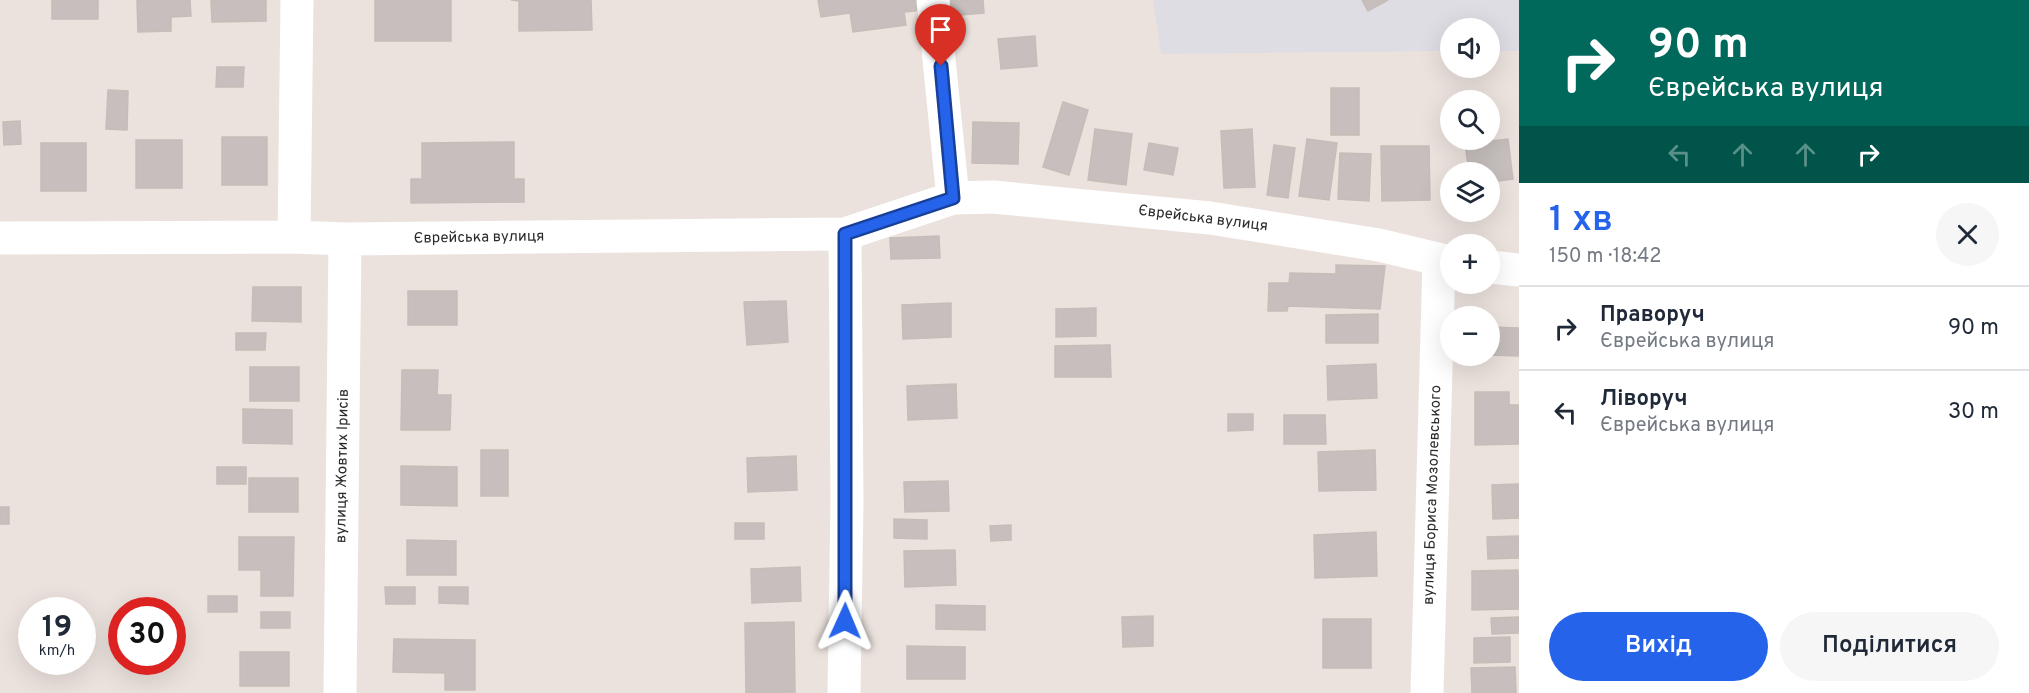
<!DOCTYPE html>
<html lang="uk">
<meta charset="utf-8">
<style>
:root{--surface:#fff;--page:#f6f6f7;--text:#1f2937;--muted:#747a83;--line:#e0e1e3;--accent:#2563eb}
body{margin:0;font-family:Overpass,sans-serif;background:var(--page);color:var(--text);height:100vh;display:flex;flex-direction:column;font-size:22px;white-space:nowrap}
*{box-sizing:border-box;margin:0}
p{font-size:20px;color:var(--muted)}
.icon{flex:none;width:33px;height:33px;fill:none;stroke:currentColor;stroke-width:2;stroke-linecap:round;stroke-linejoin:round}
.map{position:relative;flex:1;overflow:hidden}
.drawer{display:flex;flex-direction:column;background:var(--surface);width:510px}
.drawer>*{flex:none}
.top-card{background:#00695c;color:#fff;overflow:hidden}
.tools{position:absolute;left:1440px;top:18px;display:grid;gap:12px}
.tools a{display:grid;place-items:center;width:60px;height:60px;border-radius:50%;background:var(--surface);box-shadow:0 6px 24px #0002;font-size:30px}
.speed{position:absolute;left:18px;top:597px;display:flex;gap:12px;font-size:30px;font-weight:700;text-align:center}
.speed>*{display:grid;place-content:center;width:78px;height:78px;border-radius:50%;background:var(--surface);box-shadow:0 6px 24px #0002;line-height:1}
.speed small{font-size:15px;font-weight:400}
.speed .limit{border:9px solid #d22;background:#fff;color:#111}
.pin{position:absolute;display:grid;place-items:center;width:51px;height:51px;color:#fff;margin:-62px -26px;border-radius:50% 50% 50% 0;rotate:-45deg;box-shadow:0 0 6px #0007}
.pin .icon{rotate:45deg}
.me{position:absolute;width:66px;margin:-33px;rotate:1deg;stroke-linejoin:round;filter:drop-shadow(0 0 4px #0008)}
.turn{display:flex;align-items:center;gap:21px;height:126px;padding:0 30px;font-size:27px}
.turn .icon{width:78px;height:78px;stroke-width:2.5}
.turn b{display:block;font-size:42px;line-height:51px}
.lanes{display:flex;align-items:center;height:57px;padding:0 30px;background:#0003;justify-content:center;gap:30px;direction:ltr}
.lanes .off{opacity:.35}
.round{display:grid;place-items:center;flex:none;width:63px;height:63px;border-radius:32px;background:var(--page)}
.head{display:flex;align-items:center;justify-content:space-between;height:102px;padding:0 30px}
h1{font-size:36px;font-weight:600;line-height:45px;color:var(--accent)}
.action{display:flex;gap:12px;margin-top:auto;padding:12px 30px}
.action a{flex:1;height:69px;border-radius:36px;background:var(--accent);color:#fff;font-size:24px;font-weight:600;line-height:69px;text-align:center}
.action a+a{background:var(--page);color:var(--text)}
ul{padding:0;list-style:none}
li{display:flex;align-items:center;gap:18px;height:84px;padding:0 30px;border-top:2px solid var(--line)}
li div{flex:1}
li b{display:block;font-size:22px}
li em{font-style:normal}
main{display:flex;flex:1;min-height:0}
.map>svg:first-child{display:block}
.industrial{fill:#dedde4}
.building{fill:#c6bfbd;stroke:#c6bdb7;stroke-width:1.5}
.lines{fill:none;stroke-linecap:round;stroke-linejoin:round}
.minor{stroke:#fff;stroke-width:33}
.route-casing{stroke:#184099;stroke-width:15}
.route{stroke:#2563eb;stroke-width:10}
.labels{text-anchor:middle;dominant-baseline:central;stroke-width:5;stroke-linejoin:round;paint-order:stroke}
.street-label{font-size:15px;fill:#2a2a2a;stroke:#fff}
</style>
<main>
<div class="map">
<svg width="1519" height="693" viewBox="0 0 1519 693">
<rect width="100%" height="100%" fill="#ebe2dd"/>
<path class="industrial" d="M 1153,0 L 1519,0 L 1519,51 L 1490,51 L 1490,28 L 1450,28 L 1450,51 L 1161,54 Z"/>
<path class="building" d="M 52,0 L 98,0 L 98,19 L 52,19 Z
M 137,0 L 190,0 L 191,16 L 171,17 L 171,31 L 138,32 Z
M 211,0 L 266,0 L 266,21 L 212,22 Z
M 375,0 L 451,0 L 451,41 L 375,41 Z
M 511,0 L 591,0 L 592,30 L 519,31 L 519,1 Z
M 818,0 L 923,0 L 924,10 L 904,12 L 906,25 L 853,32 L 850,13 L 821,17 Z
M 947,0 L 983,0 L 984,13 L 948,16 Z
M 1362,0 L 1388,0 L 1368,11 Z
M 1035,36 L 1037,66 L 1001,69 L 998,39 Z
M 217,67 L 244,67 L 243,87 L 216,87 Z
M 1331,88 L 1359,88 L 1359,135 L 1331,135 Z
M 108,90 L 128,91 L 127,130 L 106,129 Z
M 1063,102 L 1088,110 L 1069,175 L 1043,167 Z
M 20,121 L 21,144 L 4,145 L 3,122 Z
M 973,122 L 1019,123 L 1018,164 L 972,163 Z
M 1095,129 L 1132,134 L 1126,185 L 1088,180 Z
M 1252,129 L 1255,187 L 1224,188 L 1221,131 Z
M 222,137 L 267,137 L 267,185 L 222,185 Z
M 1307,139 L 1337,143 L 1329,200 L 1299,196 Z
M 1508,139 L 1513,179 L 1490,182 L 1490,172 L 1469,172 L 1465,144 Z
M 136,140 L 182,140 L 182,188 L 136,188 Z
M 514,142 L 514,179 L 524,179 L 524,202 L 411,203 L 411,179 L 422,179 L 422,143 Z
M 41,143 L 86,143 L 86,191 L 41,191 Z
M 1149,143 L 1178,148 L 1173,175 L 1144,170 Z
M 1274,145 L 1295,148 L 1288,198 L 1267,195 Z
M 1381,146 L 1429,146 L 1430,200 L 1382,201 Z
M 1340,153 L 1371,154 L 1369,201 L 1338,199 Z
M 939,236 L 940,258 L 891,259 L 890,238 Z
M 1336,265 L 1385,266 L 1380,309 L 1288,306 L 1287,311 L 1268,311 L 1269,283 L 1289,283 L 1290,273 L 1336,274 Z
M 253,287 L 301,287 L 301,322 L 252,321 Z
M 408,291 L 457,291 L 457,325 L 408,325 Z
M 786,301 L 788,342 L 747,345 L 744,302 Z
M 951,303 L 951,337 L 903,339 L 902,305 Z
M 1096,308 L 1096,336 L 1056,337 L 1056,309 Z
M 1378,314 L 1378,343 L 1326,343 L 1326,315 Z
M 1490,327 L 1519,328 L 1519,356 L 1490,355 Z
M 236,333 L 266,333 L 265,350 L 236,350 Z
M 1110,345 L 1111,377 L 1055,377 L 1055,346 Z
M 1376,364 L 1377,398 L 1328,400 L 1327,366 Z
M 250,367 L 299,367 L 299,401 L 250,401 Z
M 402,370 L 438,370 L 437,395 L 451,395 L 450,430 L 401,430 Z
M 956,384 L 957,418 L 908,420 L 907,386 Z
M 1475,392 L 1509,392 L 1509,405 L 1519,405 L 1519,444 L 1475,445 Z
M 243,409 L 292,410 L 292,444 L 243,443 Z
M 1228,414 L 1253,414 L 1253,430 L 1228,431 Z
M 1284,415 L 1325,415 L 1326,444 L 1284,444 Z
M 481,450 L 508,450 L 508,496 L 481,496 Z
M 1375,450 L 1376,490 L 1319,491 L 1318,452 Z
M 796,456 L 797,490 L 748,492 L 747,458 Z
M 401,466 L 457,467 L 457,506 L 401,505 Z
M 217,467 L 246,467 L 246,484 L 217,484 Z
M 249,478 L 298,478 L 298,512 L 249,512 Z
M 948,481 L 949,511 L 905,512 L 904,482 Z
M 1519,484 L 1519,518 L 1493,519 L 1492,485 Z
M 0,507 L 9,507 L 9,524 L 0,524 Z
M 894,519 L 927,520 L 927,539 L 894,538 Z
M 735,523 L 764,523 L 764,539 L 735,539 Z
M 1011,525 L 1011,540 L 991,541 L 990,526 Z
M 1376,532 L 1377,576 L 1315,578 L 1314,535 Z
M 1519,536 L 1519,558 L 1488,559 L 1487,537 Z
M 239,537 L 294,537 L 293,596 L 261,596 L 261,570 L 239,570 Z
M 407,540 L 456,541 L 456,575 L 407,575 Z
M 955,550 L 956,585 L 905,587 L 904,551 Z
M 800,567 L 801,601 L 752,603 L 751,569 Z
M 1518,570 L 1519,609 L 1472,610 L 1472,571 Z
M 385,587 L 415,587 L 415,604 L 386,604 Z
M 439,587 L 468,587 L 468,604 L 439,603 Z
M 208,596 L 237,596 L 237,612 L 208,612 Z
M 936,605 L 985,606 L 985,630 L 936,629 Z
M 261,612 L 290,612 L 290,628 L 261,628 Z
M 1153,616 L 1153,646 L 1123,647 L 1122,617 Z
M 1519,617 L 1519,633 L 1492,634 L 1491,618 Z
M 1323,619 L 1371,619 L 1371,668 L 1323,668 Z
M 794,622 L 795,692 L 746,693 L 745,623 Z
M 1510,637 L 1510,662 L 1474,663 L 1474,638 Z
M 394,639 L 475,640 L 475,690 L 445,690 L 445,673 L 393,672 Z
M 907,646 L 965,647 L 965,679 L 907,679 Z
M 240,652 L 289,652 L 289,686 L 240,686 Z
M 1515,667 L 1516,693 L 1472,693 L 1471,668 Z"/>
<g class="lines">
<path class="minor" d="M 933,0 L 953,198
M 294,237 L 297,0
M 0,238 L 294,237 L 345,239 L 845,234 L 953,198 L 993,197 L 1210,218 L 1379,245 L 1450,262
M 1490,267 L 1519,270
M 340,693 L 345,239
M 844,693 L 847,501 L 845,234
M 1427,693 L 1439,260"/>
</g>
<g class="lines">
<defs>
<path id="route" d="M 845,621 L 845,234 L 953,198 L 941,66"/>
</defs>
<use href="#route" class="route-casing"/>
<use href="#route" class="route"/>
</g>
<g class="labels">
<g class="street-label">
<text transform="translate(1203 219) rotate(7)">Єврейська вулиця</text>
<text transform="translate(479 238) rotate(-1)">Єврейська вулиця</text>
<text transform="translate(343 466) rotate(-89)">вулиця Жовтих Ірисів</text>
<text transform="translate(1433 495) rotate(-88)">вулиця Бориса Мозолевського</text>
</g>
</g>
</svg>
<div class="tools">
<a><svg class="icon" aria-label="sound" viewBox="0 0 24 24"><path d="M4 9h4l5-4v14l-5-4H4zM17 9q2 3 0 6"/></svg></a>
<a><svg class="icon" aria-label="search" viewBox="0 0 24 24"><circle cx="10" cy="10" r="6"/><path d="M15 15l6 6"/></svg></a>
<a><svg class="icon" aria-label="layers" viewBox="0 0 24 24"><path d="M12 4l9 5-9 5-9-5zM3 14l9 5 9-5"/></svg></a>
<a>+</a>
<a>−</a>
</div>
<div class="speed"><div>19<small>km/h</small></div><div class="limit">30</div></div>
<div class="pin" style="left:941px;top:66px;background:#d93025"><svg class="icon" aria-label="arrive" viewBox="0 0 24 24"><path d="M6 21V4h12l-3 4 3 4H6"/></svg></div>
<svg class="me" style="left:845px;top:621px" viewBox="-20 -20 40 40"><path d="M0-17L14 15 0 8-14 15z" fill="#2563eb" stroke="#fff" stroke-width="4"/></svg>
</div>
<section class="drawer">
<div class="top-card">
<div class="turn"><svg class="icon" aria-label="right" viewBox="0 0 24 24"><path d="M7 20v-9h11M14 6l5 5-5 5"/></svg><div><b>90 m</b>Єврейська вулиця</div></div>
<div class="lanes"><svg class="icon off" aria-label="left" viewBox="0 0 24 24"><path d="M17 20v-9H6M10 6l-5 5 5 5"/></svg><svg class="icon off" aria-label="ahead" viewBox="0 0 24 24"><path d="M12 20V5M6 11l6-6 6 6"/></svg><svg class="icon off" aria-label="ahead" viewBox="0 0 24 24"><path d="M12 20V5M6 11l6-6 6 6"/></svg><svg class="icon" aria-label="right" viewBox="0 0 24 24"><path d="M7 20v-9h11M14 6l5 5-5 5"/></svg></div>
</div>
<div class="head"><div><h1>1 хв</h1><p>150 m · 18:42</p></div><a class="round"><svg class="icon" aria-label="close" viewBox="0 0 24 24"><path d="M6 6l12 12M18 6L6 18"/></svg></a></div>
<ul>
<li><svg class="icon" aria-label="right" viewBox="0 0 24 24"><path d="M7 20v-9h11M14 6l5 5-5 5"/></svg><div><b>Праворуч</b><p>Єврейська вулиця</p></div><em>90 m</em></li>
<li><svg class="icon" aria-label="left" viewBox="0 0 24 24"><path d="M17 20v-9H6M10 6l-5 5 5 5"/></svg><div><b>Ліворуч</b><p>Єврейська вулиця</p></div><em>30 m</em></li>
</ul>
<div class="action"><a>Вихід</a><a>Поділитися</a></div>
</section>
</main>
